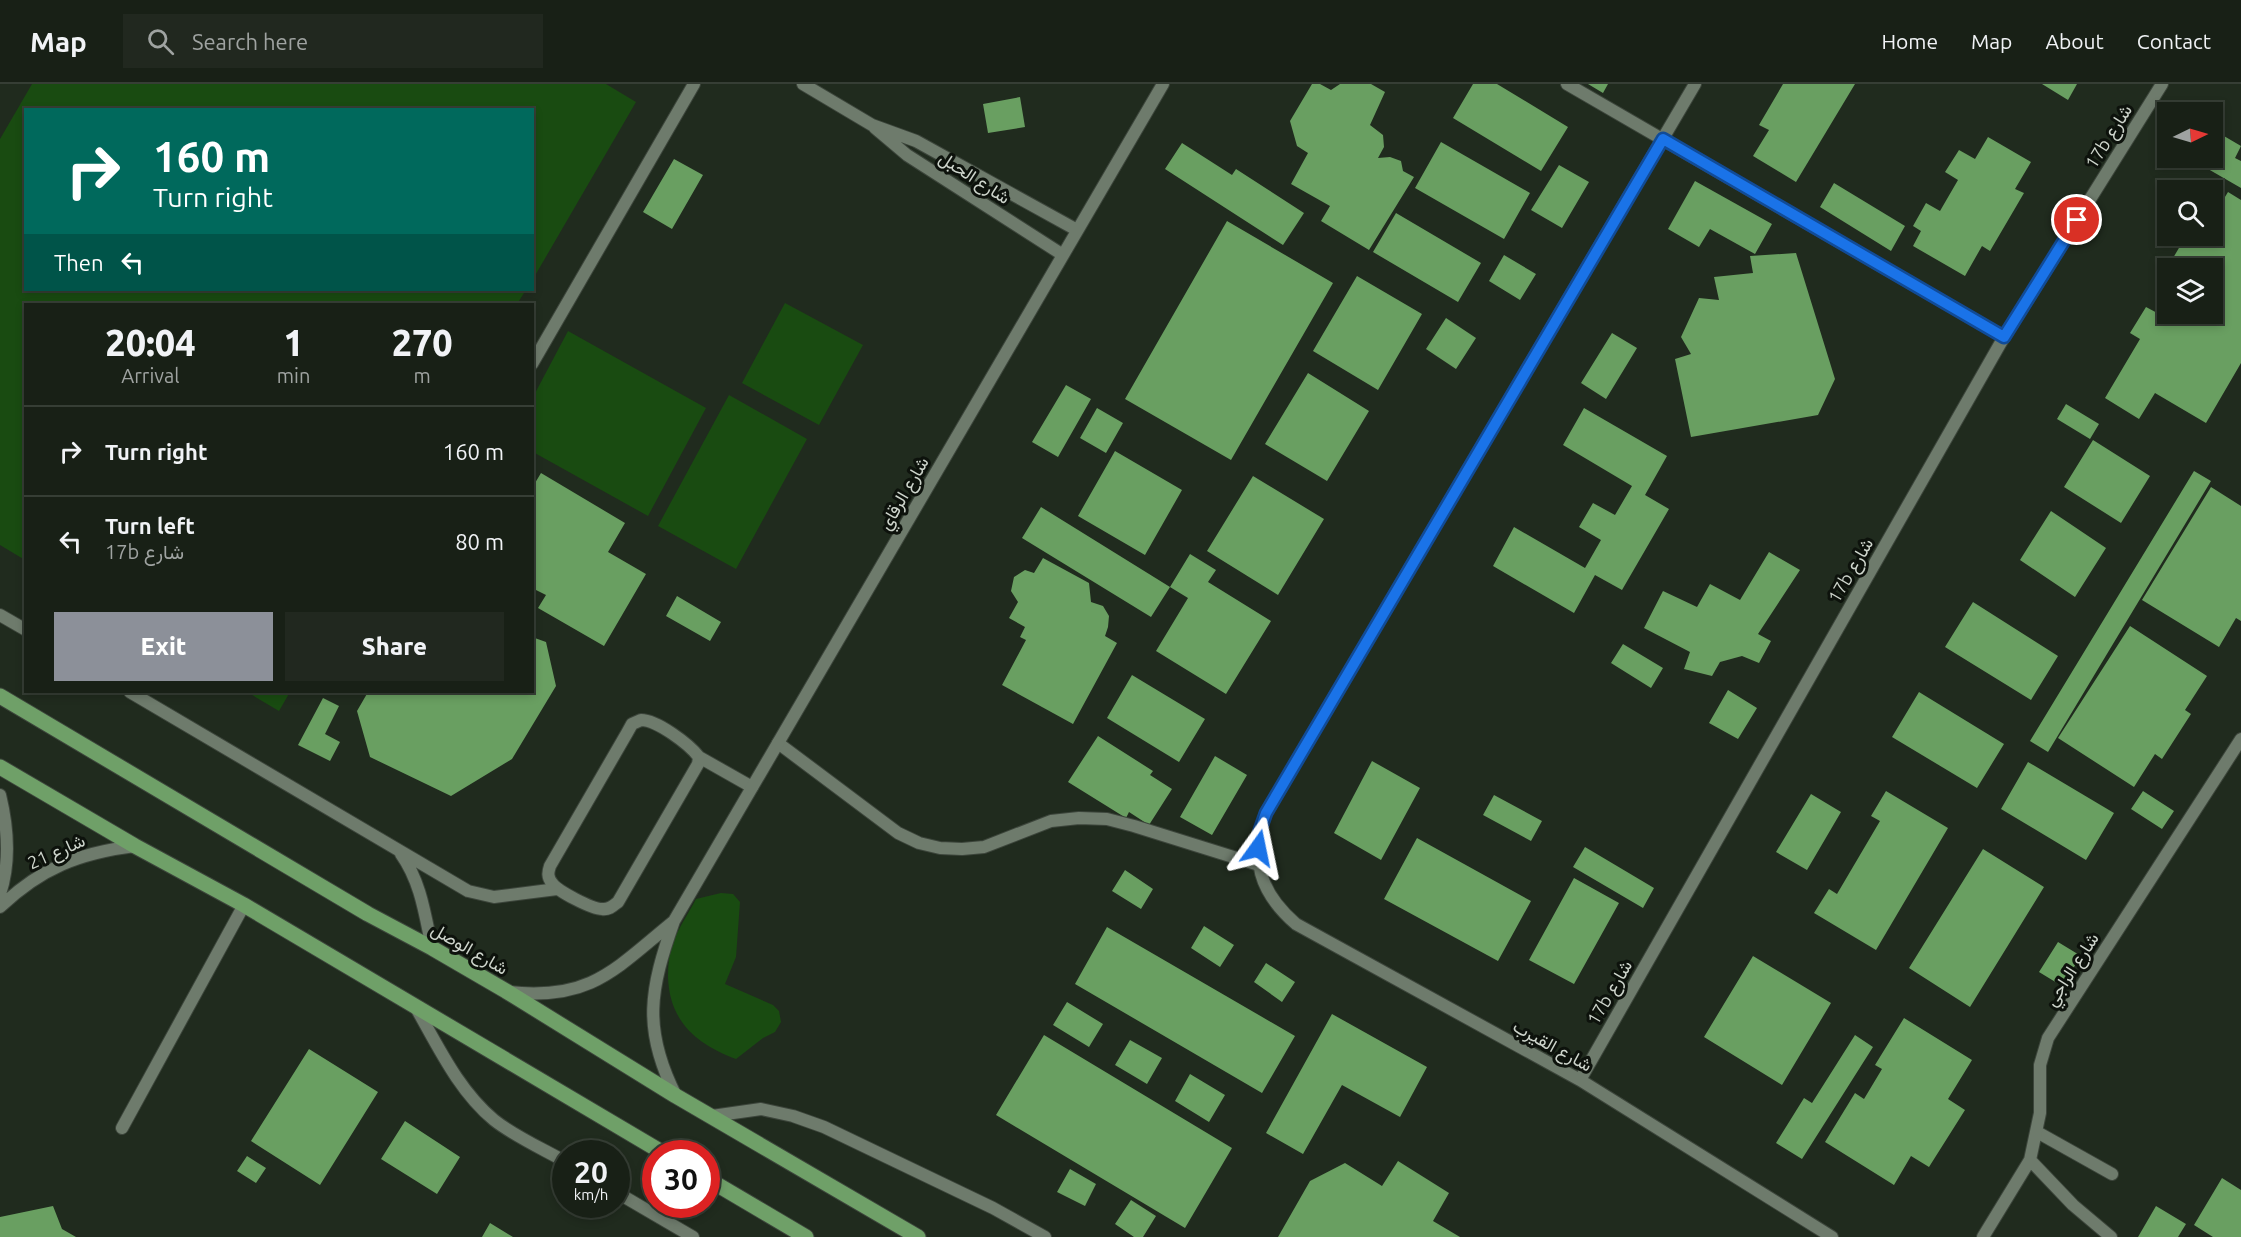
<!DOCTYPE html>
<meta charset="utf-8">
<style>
:root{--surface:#182016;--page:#21281f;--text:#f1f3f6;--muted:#9fa3a1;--line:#363e35;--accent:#8c9099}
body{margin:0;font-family:Ubuntu,Vazirmatn,sans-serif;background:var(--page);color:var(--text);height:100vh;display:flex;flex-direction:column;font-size:22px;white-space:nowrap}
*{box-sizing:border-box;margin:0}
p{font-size:20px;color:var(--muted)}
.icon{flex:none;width:33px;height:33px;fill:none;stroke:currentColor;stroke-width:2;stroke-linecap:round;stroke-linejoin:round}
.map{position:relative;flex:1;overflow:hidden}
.side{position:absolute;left:24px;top:219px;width:510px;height:390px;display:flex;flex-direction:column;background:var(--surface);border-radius:0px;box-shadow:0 3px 9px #0003,0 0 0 2px var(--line)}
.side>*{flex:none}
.guide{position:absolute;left:24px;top:24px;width:510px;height:183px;border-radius:0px;box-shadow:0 3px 9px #0003,0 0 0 2px var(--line);background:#00695c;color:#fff;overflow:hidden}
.needle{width:39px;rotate:85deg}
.tools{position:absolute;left:2157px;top:18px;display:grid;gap:12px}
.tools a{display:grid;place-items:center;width:66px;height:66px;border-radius:0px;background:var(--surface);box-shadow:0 3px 9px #0003,0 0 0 2px var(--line);font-size:30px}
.speed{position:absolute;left:552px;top:1056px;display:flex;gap:12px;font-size:30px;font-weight:700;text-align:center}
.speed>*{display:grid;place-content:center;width:78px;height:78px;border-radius:50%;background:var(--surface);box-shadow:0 3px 9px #0003,0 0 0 2px var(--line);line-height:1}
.speed small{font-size:15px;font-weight:400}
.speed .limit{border:9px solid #d22;background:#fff;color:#111}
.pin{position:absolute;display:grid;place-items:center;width:51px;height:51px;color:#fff;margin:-26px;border:3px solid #fff;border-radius:50%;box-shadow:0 2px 6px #0007}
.me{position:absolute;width:66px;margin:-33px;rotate:12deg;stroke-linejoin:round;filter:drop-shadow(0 0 4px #0008)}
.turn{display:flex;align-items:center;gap:21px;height:126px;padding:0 30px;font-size:27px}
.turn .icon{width:78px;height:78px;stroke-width:2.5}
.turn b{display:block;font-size:42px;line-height:51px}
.then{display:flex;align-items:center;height:57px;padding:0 30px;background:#0003;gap:12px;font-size:22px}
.eta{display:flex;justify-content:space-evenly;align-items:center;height:102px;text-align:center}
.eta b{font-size:36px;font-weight:800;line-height:42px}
.primary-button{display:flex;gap:12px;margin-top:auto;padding:12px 30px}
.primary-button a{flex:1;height:69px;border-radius:0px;background:var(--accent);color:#fff;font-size:24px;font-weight:800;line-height:69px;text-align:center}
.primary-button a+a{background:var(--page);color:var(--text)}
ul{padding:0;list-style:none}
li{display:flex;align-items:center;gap:18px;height:90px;padding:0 30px;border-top:2px solid var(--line)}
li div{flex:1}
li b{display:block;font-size:22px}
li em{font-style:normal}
header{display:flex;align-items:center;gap:36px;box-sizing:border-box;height:84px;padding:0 30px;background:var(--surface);border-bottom:2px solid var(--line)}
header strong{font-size:28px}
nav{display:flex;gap:33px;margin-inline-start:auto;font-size:21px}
.search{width:420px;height:54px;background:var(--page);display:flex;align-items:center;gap:15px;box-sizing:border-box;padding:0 21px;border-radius:0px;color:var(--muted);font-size:22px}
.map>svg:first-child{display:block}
.green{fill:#194b11}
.building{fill:#699f61}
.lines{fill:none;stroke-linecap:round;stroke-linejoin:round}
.service-casing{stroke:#3c453b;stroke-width:14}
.minor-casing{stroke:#3c453b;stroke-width:14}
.primary-casing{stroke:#3c453b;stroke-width:17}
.service{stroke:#6e7b6c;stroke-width:12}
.minor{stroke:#6e7b6c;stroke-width:12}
.primary{stroke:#6fa068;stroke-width:15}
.route-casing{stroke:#114b97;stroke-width:15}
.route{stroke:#1a73e8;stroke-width:10}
.labels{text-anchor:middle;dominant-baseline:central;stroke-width:6;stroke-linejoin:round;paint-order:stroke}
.street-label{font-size:18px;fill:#ced5cc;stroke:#0d120c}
</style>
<header>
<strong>Map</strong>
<div class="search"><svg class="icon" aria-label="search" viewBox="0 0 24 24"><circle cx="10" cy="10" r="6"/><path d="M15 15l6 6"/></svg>Search here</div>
<nav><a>Home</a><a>Map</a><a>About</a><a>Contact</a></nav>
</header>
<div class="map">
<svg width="2241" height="1153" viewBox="0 0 2241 1153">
<rect width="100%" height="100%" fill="#202b1e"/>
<path class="green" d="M 32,0 L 606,0 L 636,18 L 533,195 L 532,26 L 26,26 L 26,206 L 526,206 L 517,220 L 26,220 L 25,476 L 0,461 L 0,55 Z
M 785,219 L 863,261 L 819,341 L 742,299 Z
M 568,247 L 706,324 L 648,432 L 533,368 L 533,313 Z
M 729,311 L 807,355 L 736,485 L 658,442 Z
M 247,608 L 290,608 L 279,627 Z
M 721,809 L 733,810 L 740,818 L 736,873 L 725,900 L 773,921 L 779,927 L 781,938 L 775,948 L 763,954 L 736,975 C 696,960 669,937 668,892 C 668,882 669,870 672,860 C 678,845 688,830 696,815 Z"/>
<path class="building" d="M 1312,0 L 1320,0 L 1331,6 L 1340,0 L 1371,0 L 1385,8 L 1370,41 L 1383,51 L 1384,63 L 1378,74 L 1390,73 L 1401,77 L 1403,87 L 1414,93 L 1369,166 L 1321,137 L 1330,122 L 1291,100 L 1308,69 L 1297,62 L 1290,37 Z
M 1473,0 L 1497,0 L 1568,43 L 1541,87 L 1453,34 Z
M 1588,0 L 1608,0 L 1603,9 Z
M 1783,0 L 1855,0 L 1796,98 L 1753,72 L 1769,46 L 1759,41 Z
M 2042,0 L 2077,0 L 2068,16 Z
M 1020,13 L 1025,43 L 988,49 L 983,20 Z
M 2212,45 L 2241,62 L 2235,74 L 2241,77 L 2241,104 L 2189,74 L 2212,74 Z
M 1988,53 L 2031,78 L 2015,105 L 2024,109 L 1990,167 L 1982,162 L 1965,192 L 1913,162 L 1921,147 L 1913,142 L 1926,119 L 1940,127 L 1958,96 L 1945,88 L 1959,66 L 1975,75 Z
M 1441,58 L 1530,109 L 1504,155 L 1415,104 Z
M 1182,59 L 1232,91 L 1236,85 L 1304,129 L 1283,161 L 1165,85 Z
M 674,75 L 703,91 L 672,145 L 643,128 Z
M 1559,81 L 1589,98 L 1562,144 L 1531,126 Z
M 1695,97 L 1772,140 L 1755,170 L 1710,145 L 1699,163 L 1668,145 Z
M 1834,99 L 1905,142 L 1891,167 L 1820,123 Z
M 2228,108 L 2241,116 L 2241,279 L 2206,339 L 2155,309 L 2139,335 L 2105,314 L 2140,255 L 2130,249 L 2146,223 L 2161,231 L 2168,219 L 2168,230 L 2212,230 L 2212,184 L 2168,184 L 2168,193 L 2163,191 L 2186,152 L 2212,152 L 2212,134 Z
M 1396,129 L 1481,179 L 1458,218 L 1373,168 Z
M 1227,137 L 1333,199 L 1231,376 L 1125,315 Z
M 1796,169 L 1835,295 L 1818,331 L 1691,353 L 1675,275 L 1691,270 L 1681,253 L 1699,214 L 1719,216 L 1714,193 L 1753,189 L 1750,172 Z
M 1504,171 L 1536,190 L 1520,216 L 1489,197 Z
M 1357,192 L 1422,230 L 1378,306 L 1313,267 Z
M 1446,234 L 1476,254 L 1456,285 L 1426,265 Z
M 1612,249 L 1637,264 L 1606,315 L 1581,299 Z
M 1308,289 L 1369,327 L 1327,397 L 1265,360 Z
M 1066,301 L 1091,315 L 1058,373 L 1032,358 Z
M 2066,320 L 2099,340 L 2090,355 L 2057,335 Z
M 1097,324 L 1123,339 L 1106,369 L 1080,354 Z
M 1584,324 L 1667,372 L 1645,411 L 1669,425 L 1622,506 L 1595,491 L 1574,529 L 1493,482 L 1514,443 L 1585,484 L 1601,456 L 1579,443 L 1593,419 L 1615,431 L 1632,402 L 1563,361 Z
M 2093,356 L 2150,392 L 2121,439 L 2064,403 Z
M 1115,367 L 1182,406 L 1145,471 L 1078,432 Z
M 2194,387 L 2211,397 L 2048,668 L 2030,657 Z
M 541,389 L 625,439 L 608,468 L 646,490 L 604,562 L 538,524 L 546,511 L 532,504 L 532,404 Z
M 1253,392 L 1324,435 L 1278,511 L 1207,467 Z
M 2211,403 L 2241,422 L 2241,537 L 2236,534 L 2219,563 L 2142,516 Z
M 1041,423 L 1170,503 L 1151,533 L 1022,454 Z
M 2051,427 L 2106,464 L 2075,513 L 2020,476 Z
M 1769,468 L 1800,486 L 1758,550 L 1771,557 L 1759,579 L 1742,572 L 1720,578 L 1712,592 L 1684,585 L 1690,568 L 1644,544 L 1663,507 L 1697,523 L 1710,500 L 1740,516 Z
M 1190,470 L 1216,486 L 1208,498 L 1271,537 L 1226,610 L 1156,567 L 1188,514 L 1170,503 Z
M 1043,474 L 1089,499 L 1091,518 L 1103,522 L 1109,532 L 1108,543 L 1105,552 L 1117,559 L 1073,640 L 1002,601 L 1026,556 L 1020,553 L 1025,543 L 1009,534 L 1018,518 L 1011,507 L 1014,493 L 1025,486 L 1034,489 Z
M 677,512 L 721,538 L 710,557 L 666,532 Z
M 1973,518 L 2058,572 L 2031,616 L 1945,563 Z
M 2130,542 L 2207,592 L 2185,626 L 2191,630 L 2162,675 L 2155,670 L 2134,703 L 2058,654 Z
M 532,553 L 546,558 L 556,602 L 512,675 L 451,712 L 370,673 L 357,627 L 368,608 L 532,608 Z
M 1623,560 L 1663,584 L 1651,604 L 1611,579 Z
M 1132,591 L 1205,635 L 1179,678 L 1107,634 Z
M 1728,606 L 1757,624 L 1738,655 L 1709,639 Z
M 1919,608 L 2004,660 L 1977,704 L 1892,653 Z
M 323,614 L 339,622 L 325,650 L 340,658 L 330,677 L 298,661 Z
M 1098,652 L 1153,687 L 1150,691 L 1172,705 L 1149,741 L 1129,728 L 1126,734 L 1068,698 Z
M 1215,672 L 1247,691 L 1212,751 L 1180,733 Z
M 1372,677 L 1420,704 L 1381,776 L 1334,749 Z
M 2028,678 L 2114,729 L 2086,776 L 2001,725 Z
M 1886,707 L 1948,744 L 1876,866 L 1814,829 L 1829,805 L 1837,810 L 1880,737 L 1871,732 Z
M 2143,707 L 2174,727 L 2162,745 L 2131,725 Z
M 1811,710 L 1841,728 L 1807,786 L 1776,768 Z
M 1494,711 L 1542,737 L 1531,757 L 1483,731 Z
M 1417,754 L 1531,817 L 1498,877 L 1384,815 Z
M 1585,763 L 1654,804 L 1643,824 L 1573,783 Z
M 1983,765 L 2044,803 L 1970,923 L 1909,884 Z
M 1125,786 L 1153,805 L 1141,825 L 1112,807 Z
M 1574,794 L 1619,819 L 1574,900 L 1529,876 Z
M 1204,842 L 1234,861 L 1220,883 L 1191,864 Z
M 1107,843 L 1295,952 L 1262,1009 L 1075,900 Z
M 2058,858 L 2081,872 L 2062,902 L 2039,888 Z
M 1753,872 L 1831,919 L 1782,1001 L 1704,953 Z
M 1266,879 L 1295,898 L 1282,918 L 1254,898 Z
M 1067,918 L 1103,940 L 1089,963 L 1053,941 Z
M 1332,930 L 1427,983 L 1400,1033 L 1342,1001 L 1303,1070 L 1266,1049 Z
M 1904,934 L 1972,976 L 1948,1015 L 1965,1026 L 1929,1083 L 1911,1072 L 1894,1101 L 1825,1058 L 1855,1009 L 1864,1015 L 1882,985 L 1875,981 Z
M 1044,951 L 1232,1064 L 1185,1144 L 996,1031 Z
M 1855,951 L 1873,963 L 1802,1075 L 1776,1059 L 1804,1014 L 1812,1019 Z
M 1130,956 L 1162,974 L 1147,1000 L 1115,981 Z
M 309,965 L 378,1008 L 320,1101 L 251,1057 Z
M 1190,990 L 1225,1011 L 1209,1038 L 1175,1017 Z
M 405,1037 L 460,1073 L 437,1110 L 381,1075 Z
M 247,1072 L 266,1084 L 256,1099 L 237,1087 Z
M 1398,1077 L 1449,1109 L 1433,1137 L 1460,1153 L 1278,1153 L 1310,1097 L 1345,1079 L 1382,1102 Z
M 1070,1085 L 1096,1100 L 1085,1122 L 1057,1108 Z
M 2222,1094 L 2241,1106 L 2241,1153 L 2213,1153 L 2194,1141 Z
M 1131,1116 L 1156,1132 L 1143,1153 L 1134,1153 L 1115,1140 Z
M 53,1122 L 62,1145 L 76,1153 L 0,1153 L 0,1133 Z
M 2156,1122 L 2186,1140 L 2178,1153 L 2138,1153 Z
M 490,1139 L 513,1153 L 482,1153 Z"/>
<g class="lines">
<defs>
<path id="service" d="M 1567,0 L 2004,253
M 532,280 L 694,0
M 0,531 L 26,546
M 130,608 L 468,807 L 494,813 L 557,805
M 641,636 C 657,636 689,660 699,673 L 698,680 L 618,818 C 613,822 609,826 602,825 C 592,825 557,807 552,799 C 547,793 548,788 550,782 L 627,649 L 632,640 Z
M 778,659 L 898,749 L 919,759 L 940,764 L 962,765 L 984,763 L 1051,737 L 1079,734 L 1107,735 L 1134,742 L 1259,781
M 699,673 L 752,703
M 401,770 C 421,798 425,831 432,864
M 712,1032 L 761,1025 L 793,1032 L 824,1043 L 993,1124 L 1045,1153
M 122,1044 L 244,821
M 2037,1048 L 2112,1090"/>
<path id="minor" d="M 803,0 L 872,41 L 916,57 L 1077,146
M 1695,0 L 1266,729 C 1250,775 1259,808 1296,840 L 1580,996 L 1832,1153
M 875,44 L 907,71 L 1063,171
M 0,711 C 8,744 11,777 0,810
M 0,823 C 41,784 79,769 135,762
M 509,908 C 591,917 615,885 673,838
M 415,922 C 438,962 458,1006 494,1036 C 514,1052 543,1065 566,1078
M 1580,996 L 2004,253 L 2162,0
M 676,1012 C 642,945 650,905 674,837 L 1163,0
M 2030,1076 L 2073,1121 L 2111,1153
M 616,1108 L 693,1153
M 1983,1153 L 2030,1076 L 2040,1029 L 2040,981 L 2048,954 L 2241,655"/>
<path id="primary" d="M 0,612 L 368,830 L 432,864 L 506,907 L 676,1012 L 918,1153
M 0,683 L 135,762 L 244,821 L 665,1070
M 706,1094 L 806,1153"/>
</defs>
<use href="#service" class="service-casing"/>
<use href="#minor" class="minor-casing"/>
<use href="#primary" class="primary-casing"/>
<use href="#service" class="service"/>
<use href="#minor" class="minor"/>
<use href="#primary" class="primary"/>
</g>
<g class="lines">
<defs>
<path id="route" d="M 1258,764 L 1260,746 L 1266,729 L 1663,55 L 2004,253 L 2077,136"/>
</defs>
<use href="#route" class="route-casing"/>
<use href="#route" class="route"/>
</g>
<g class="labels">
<g class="street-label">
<text transform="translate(2108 52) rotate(-58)">17b شارع</text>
<text transform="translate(975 93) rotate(33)">شارع الحبل</text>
<text transform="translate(903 409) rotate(-60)">شارع الرقاي</text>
<text transform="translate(1850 486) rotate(-60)">17b شارع</text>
<text transform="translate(56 767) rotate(-24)">شارع 21</text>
<text transform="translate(470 864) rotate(30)">شارع الوصل</text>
<text transform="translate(2071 885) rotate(-57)">شارع الراجي</text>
<text transform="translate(1609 908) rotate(-60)">17b شارع</text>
<text transform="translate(1553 961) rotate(29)">شارع القيرب</text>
</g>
</g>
</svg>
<div class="tools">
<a><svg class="needle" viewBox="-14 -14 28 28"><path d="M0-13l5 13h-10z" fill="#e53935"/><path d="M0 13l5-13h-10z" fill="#9fa3a1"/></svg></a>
<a><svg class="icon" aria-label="search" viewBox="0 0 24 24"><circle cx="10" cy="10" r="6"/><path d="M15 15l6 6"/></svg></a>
<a><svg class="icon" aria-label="layers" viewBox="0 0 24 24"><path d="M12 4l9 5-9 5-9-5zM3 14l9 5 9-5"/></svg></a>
</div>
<div class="speed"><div>20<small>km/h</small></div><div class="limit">30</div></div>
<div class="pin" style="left:2077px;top:136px;background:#d93025"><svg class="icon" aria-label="arrive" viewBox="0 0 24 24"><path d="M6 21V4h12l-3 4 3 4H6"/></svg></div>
<svg class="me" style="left:1258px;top:764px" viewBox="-20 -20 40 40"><path d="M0-17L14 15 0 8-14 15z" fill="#1a73e8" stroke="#fff" stroke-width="4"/></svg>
<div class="guide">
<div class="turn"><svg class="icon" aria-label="right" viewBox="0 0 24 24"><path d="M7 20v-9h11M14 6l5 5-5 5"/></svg><div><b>160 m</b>Turn right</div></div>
<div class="then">Then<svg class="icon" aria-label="left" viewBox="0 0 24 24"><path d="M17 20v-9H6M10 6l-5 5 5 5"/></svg></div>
</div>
<section class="side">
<div class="eta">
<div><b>20:04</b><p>Arrival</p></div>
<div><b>1</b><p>min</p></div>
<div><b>270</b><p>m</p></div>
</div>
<ul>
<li><svg class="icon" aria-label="right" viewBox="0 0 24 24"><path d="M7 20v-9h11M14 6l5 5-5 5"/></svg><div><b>Turn right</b></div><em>160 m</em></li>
<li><svg class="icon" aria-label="left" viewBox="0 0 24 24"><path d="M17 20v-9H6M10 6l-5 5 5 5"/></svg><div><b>Turn left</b><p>17b شارع</p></div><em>80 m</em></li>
</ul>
<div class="primary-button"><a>Exit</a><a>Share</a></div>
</section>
</div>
